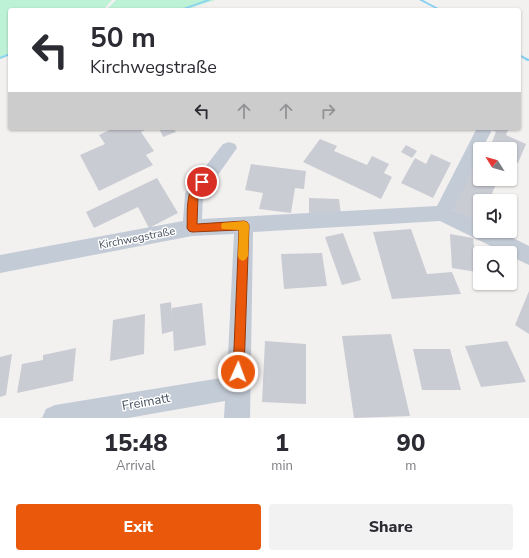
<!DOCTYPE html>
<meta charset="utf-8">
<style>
:root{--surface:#fff;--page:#f2f2f3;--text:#2b2b33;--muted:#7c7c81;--accent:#ea580c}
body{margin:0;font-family:"Nunito Sans",sans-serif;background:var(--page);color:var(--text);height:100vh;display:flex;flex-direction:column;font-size:15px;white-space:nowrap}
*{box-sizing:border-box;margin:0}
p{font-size:13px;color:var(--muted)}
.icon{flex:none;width:22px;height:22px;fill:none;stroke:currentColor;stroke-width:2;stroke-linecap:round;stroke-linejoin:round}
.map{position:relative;height:418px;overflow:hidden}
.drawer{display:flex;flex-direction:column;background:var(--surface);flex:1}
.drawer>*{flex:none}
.hud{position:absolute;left:8px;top:8px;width:513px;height:122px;border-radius:4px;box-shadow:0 1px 3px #0004;background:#fff;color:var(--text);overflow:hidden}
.needle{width:26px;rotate:307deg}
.fabs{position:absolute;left:473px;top:142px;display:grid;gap:8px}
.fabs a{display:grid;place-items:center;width:44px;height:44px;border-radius:4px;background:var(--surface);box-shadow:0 1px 3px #0004;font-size:20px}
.pin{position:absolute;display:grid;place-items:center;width:34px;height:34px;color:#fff;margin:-17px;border:2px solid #fff;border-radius:50%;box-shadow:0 1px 4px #0007}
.me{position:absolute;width:44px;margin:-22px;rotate:2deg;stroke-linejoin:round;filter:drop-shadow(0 0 3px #0008)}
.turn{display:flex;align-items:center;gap:14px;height:84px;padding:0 16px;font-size:18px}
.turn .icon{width:52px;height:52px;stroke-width:2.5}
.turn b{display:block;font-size:28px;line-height:34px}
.lanes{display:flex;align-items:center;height:38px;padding:0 16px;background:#0003;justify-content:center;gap:20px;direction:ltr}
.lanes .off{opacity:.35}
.eta{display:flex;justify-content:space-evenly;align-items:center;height:68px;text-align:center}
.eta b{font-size:24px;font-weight:800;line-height:28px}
.primary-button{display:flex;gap:8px;margin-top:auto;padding:8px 16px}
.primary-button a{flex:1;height:46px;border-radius:4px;background:var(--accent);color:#fff;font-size:16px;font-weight:800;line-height:46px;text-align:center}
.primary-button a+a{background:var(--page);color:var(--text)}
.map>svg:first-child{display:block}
.green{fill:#bef2d7}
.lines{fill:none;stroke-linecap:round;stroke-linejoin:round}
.stream{fill:#89d1f0;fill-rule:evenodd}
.building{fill:#caccd3}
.street{fill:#c3cbd6;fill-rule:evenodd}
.route{fill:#ea580c;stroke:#983908}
.slow{fill:#f59e0b}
.labels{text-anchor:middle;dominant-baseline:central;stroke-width:3;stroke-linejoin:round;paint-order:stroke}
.street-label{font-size:11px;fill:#47515f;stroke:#fff}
.near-street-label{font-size:13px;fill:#47515f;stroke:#fff}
</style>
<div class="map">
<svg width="529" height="418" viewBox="0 0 529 418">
<rect width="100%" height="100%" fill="#f3f0f0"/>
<path class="green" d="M 0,0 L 112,0 L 103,10 L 10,10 L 10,55 L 0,59 Z
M 116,0 L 215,0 L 185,10 L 106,10 Z"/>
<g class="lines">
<path class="stream" d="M 206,0 L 211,0 L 183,10 L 178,10 Z
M 419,0 L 423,0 L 442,10 L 438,10 Z
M 10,53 L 10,55 L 0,59 L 0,57 Z
M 519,54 L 529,59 L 529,61 L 527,61 L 519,56 Z"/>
</g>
<path class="building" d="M 114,128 L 146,128 L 147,129 L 141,132 L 154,151 L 146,155 L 153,165 L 99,191 L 80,155 L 105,144 L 99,135 Z
M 159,128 L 173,128 L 176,132 L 163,137 Z
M 490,128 L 509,128 L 506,135 L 526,144 L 518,163 L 510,160 L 510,149 L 489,149 L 496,132 L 489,129 Z
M 320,139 L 337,146 L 334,151 L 367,165 L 372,156 L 389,164 L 384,173 L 392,177 L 381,199 L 303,162 Z
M 406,145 L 417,151 L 412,158 L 401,152 Z
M 431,154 L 451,163 L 433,198 L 401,183 L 415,158 L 426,164 Z
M 473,162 L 480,166 L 480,179 L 498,179 L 489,201 L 480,201 L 480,223 L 451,209 Z
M 251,164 L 306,171 L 304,189 L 295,188 L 291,213 L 259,209 L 263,193 L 245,190 Z
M 157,178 L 178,213 L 149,228 L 138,207 L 94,228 L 86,212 Z
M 309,198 L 339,199 L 341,214 L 309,213 Z
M 411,229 L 427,274 L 452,272 L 461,294 L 392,299 L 373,232 Z
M 343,233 L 361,280 L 342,285 L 325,237 Z
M 450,234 L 473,238 L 477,272 L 452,268 Z
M 322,253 L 327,286 L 284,289 L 281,254 Z
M 529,291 L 529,334 L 515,325 Z
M 171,302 L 172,315 L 172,308 L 202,303 L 206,345 L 174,351 L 173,331 L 162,334 L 160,304 Z
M 145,314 L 144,354 L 110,361 L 113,320 Z
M 391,334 L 410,416 L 354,418 L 342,336 Z
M 265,341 L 306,344 L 306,404 L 262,402 Z
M 507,341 L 526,382 L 481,387 L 465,346 Z
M 76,348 L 73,381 L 17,393 L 22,364 L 43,360 L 43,355 Z
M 413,349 L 450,349 L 461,390 L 422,390 Z
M 12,354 L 6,395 L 0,397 L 0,357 Z"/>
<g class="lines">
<path class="street" d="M 477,128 L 493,128 L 482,149 L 480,149 L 480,154 L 453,210 L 480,222 L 480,231 L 499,231 L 529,246 L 529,265 L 510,256 L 510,253 L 505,253 L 440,221 L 253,232 L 250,418 L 224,418 L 225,401 L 128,418 L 42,418 L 46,409 L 55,405 L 227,377 L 234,234 L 192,236 L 0,273 L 0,255 L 183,221 L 185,194 L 188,189 L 223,144 L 229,142 L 235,144 L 237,148 L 203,196 L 202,219 L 437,206 Z"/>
</g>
<path class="route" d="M 202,179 L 207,182 L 198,195 L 197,224 L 244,221 L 247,222 L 249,225 L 244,372 L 243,376 L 238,378 L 234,376 L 233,372 L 239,230 L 192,232 L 189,231 L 187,228 C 188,213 184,185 202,179 Z"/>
<path class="slow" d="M 244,221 L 247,222 L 249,225 L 248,256 L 246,259 L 243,261 L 239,259 L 238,256 L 239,230 L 222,229 L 221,226 L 222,223 Z"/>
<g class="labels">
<g class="street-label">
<text transform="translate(137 238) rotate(-11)">Kirchwegstraße</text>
</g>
<g class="near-street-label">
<text transform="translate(146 402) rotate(-10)">Freimatt</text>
</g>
</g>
</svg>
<div class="fabs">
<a><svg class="needle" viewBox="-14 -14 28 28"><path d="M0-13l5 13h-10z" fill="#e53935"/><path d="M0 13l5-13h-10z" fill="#7c7c81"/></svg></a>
<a><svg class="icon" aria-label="sound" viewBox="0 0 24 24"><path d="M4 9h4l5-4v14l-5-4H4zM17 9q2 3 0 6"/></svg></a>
<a><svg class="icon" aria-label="search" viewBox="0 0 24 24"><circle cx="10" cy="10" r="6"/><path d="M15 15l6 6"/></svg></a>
</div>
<div class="pin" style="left:202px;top:182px;background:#d93025"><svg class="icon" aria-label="arrive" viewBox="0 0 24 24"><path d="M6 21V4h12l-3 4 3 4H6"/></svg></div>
<svg class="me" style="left:238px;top:372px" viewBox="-20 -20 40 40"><circle r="17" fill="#ea580c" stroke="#fff" stroke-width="3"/><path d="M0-11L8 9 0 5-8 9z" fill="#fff"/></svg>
<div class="hud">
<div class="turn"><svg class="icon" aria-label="left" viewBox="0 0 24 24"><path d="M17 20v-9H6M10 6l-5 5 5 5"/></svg><div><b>50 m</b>Kirchwegstraße</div></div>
<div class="lanes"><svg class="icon" aria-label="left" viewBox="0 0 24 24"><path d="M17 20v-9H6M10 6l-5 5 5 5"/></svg><svg class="icon off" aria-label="ahead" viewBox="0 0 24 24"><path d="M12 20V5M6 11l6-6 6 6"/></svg><svg class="icon off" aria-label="ahead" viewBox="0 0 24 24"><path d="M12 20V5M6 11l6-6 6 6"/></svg><svg class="icon off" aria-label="right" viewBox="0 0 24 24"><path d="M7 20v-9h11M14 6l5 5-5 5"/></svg></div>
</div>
</div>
<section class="drawer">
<div class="eta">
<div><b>15:48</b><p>Arrival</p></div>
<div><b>1</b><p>min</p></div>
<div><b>90</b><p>m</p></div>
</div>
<div class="primary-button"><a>Exit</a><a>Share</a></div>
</section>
